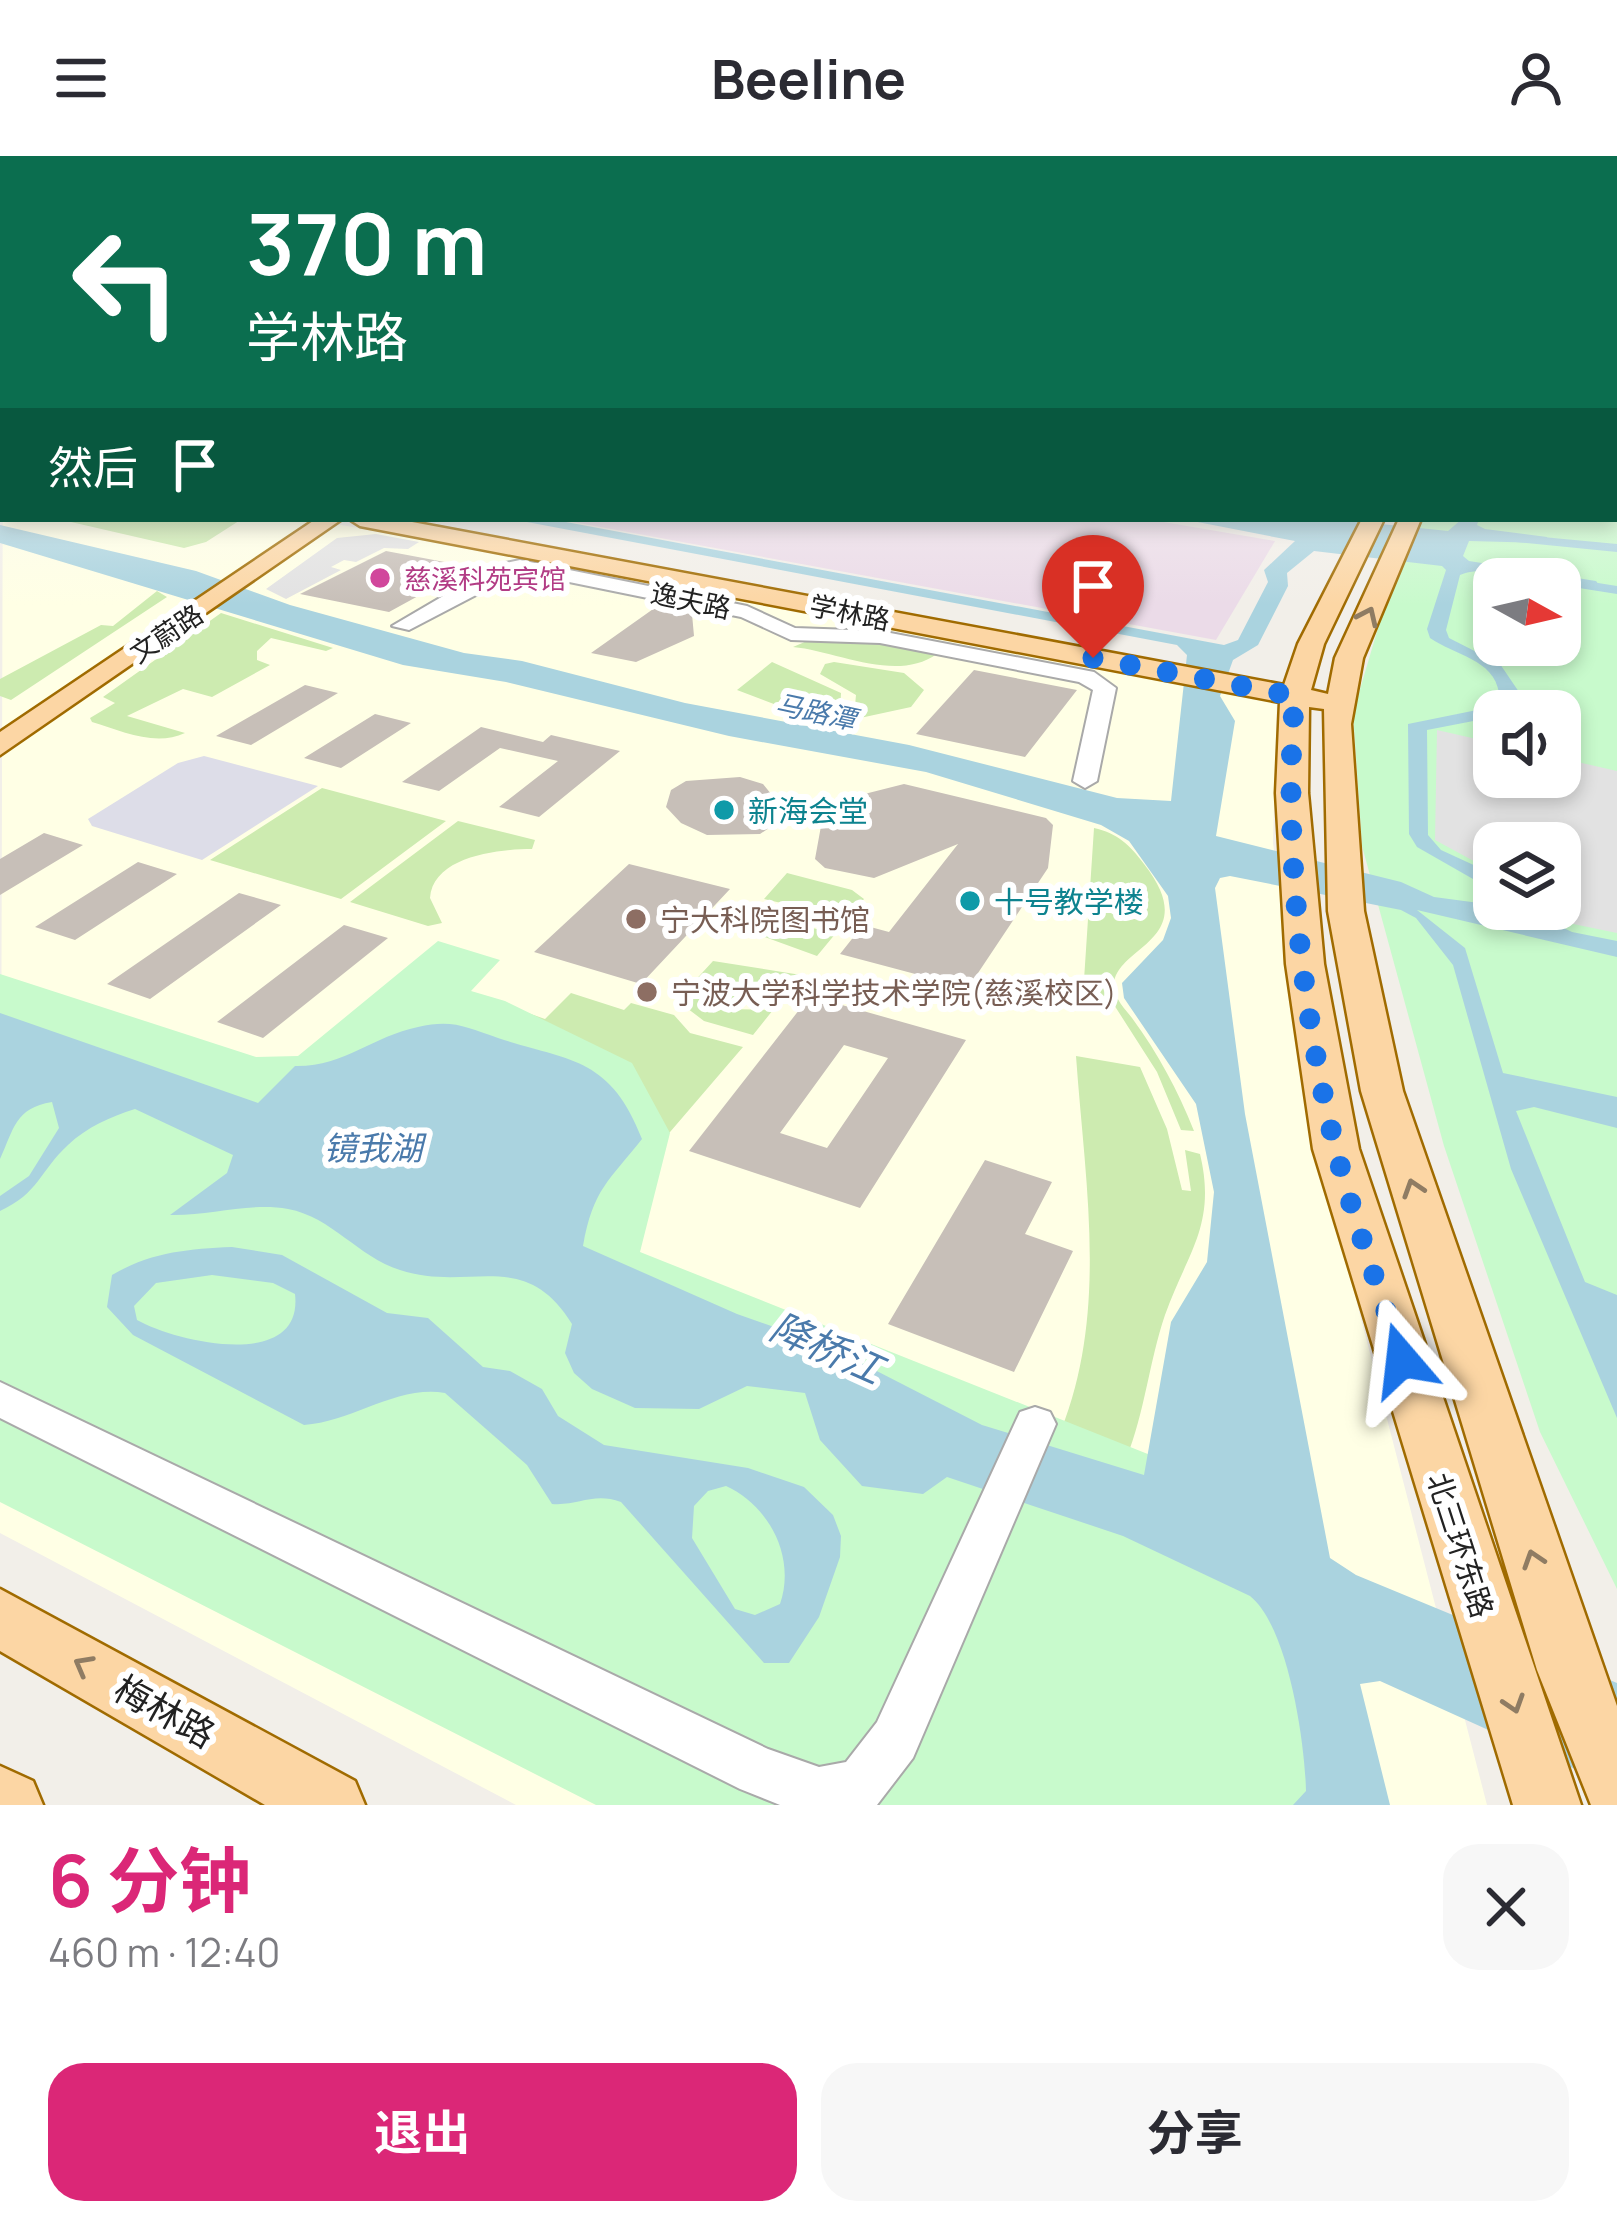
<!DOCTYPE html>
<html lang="zh">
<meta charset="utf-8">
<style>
:root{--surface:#fff;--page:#f7f7f7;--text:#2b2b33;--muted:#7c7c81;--accent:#db2777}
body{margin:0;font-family:Manrope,"Noto Sans SC",sans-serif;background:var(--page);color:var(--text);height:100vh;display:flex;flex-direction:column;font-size:45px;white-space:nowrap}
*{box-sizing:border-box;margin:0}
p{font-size:39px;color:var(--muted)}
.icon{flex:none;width:66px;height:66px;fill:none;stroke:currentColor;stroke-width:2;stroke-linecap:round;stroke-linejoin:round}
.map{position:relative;height:1649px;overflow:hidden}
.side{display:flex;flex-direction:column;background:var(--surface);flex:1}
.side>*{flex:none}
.top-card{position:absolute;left:0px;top:0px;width:1617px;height:366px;box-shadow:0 6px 18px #0003;background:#0b6e4f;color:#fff;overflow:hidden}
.needle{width:78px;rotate:98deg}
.buttons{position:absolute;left:1473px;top:402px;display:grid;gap:24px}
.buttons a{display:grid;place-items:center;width:108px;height:108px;border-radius:24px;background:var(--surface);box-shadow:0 6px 18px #0003;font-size:60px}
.pin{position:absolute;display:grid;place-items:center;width:102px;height:102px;color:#fff;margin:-123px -51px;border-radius:50% 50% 50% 0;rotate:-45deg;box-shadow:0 0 12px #0007}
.pin .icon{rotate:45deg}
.me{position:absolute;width:132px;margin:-66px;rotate:343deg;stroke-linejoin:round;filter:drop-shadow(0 0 9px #0008)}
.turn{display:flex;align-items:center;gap:42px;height:252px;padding:0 48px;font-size:54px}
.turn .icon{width:156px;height:156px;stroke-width:2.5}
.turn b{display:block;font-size:84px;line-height:102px}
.then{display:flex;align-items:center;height:114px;padding:0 48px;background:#0003;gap:24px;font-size:45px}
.round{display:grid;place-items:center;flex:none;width:126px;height:126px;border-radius:36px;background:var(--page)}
.overview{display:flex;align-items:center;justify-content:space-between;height:204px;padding:0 48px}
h1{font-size:72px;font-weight:700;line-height:90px;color:var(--accent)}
.action{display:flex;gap:24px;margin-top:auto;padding:24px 48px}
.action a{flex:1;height:138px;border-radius:36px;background:var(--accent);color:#fff;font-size:48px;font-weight:700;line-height:138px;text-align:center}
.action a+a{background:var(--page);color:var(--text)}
header{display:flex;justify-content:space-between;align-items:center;height:156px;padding:0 48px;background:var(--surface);font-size:54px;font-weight:700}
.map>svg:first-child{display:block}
.industrial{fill:#ebdbe8}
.education{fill:#ffffe5}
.grass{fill:#cdebb0}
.park{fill:#c8facc;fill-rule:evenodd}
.parking{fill:#e2e2e2}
.plaza{fill:#dddde8}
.water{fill:#aad3df;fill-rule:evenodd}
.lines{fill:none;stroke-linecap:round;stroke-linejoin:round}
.canal{fill:#aad3df;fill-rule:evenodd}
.building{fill:#c7bfb8;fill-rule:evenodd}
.minor-casing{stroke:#a9a9a9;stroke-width:4}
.major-casing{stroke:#a06b00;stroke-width:5}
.minor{fill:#fff;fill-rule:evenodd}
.major{fill:#fcd6a4;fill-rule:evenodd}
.oneway{stroke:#8f7c63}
.route{stroke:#1a73e8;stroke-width:21;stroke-dasharray:0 37.8}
.hotel-dot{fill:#d1479c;stroke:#fff;stroke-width:4.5}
.culture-dot{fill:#0f9aa8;stroke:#fff;stroke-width:4.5}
.education-dot{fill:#8d6e63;stroke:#fff;stroke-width:4.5}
.labels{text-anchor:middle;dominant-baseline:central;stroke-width:12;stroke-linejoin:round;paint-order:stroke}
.far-hotel-label{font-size:27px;fill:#b23c85;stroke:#fff;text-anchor:start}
.far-street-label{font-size:27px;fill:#222;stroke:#fff}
.far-water-label{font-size:27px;font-style:italic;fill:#4a7aab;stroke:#fff}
.culture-label{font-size:30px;fill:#0d838f;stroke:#fff;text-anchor:start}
.education-label{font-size:30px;fill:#785e54;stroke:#fff;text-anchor:start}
.street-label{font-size:30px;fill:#222;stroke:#fff}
.water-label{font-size:33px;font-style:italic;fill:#4a7aab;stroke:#fff}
.near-street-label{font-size:36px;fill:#222;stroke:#fff}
.near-water-label{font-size:39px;font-style:italic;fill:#4a7aab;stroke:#fff}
</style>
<header><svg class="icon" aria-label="menu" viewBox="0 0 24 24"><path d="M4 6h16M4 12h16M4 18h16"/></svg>Beeline<svg class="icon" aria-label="person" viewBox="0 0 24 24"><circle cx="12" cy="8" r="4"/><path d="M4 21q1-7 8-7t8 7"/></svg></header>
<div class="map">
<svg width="1617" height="1649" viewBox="0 0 1617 1649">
<rect width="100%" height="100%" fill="#f2efe9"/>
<path class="industrial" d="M 557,363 L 1146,363 L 1275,385 L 1216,484 Z"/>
<path class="education" d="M 3,247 L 3,363 L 306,363 L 653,422 L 1277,541 L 1273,687 L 1315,985 L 1487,1649 L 516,1649 L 0,1377 Z"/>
<path class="grass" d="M 77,363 L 242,363 L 206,386 L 184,392 L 71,366 Z
M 157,435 L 167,441 L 11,544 L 0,540 L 0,523 L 101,469 L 113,470 Z
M 221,457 L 333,492 L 326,495 L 271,482 L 257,495 L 257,504 L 270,509 L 212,541 L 183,533 L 127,560 L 185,577 C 155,591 122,575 92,566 L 90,562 L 115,547 L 103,541 Z
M 807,485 L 884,487 L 937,498 C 896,527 837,495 793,491 Z
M 772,506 L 841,537 L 840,556 L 800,558 L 737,534 Z
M 834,506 L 904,517 L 924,534 L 911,551 L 860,562 L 854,560 L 856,539 L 820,518 L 825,508 Z
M 322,632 L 446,665 L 341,743 L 210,704 Z
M 458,665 L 535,684 L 532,693 C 499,693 433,700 430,742 L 442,767 L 428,770 L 350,746 Z
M 1094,672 C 1117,677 1130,689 1144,708 C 1205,786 1112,790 1114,831 C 1115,843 1125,853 1132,862 C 1159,899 1177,933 1194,975 L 1181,974 L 1157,916 L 1109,841 L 1083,839 Z
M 787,717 L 852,734 L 864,743 L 856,753 L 820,756 L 764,743 Z
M 755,760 L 836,777 L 817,800 L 743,773 Z
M 713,805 L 801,819 L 780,846 L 734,844 L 691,829 Z
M 465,835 L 545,863 L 571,837 L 624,854 L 631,847 L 674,859 L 690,877 L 743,891 L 652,997 L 498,877 Z
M 687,838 L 728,853 L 773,854 L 753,879 L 704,865 L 679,846 Z
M 1076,900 L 1140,911 L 1167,973 L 1182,1034 L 1191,1035 L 1185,994 L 1200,998 C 1217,1069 1187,1097 1165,1159 C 1149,1206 1145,1256 1126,1303 L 1057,1284 C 1110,1161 1085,1029 1076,900 Z"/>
<path class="park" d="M 1614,218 L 1617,218 L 1617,1433 L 1540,1276 L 1444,990 L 1362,690 L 1353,557 L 1381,462 L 1420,363 L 1614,363 ZM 1494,423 L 1560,423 L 1560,489 L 1494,489 ZM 1494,555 L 1560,555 L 1560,621 L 1494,621 ZM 1494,687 L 1560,687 L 1560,753 L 1494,753 Z
M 438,785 L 500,804 L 471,835 L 505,845 L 632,907 L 670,977 L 640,1096 L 1306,1361 L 1374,1649 L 596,1649 L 0,1346 L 0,818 L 256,901 L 298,900 Z"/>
<path class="parking" d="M 376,378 L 419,386 L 408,393 L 384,392 L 356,406 L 344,404 L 331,411 L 341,414 L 286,443 L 266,433 L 337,382 Z
M 1437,574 L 1494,587 L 1494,621 L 1560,621 L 1560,602 L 1617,615 L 1617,777 L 1549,763 L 1529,753 L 1560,753 L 1560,687 L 1494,687 L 1494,716 L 1435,684 Z"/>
<path class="plaza" d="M 204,600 L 318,630 L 202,704 L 92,670 L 88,663 L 178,607 Z"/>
<path class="water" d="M 511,363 L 550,363 L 1224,489 L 1238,484 L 1268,426 L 1264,414 L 1295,385 L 1182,363 L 1333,363 L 1448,375 L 1462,363 L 1479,363 L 1477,369 L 1485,373 L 1547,381 L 1548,387 L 1469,385 L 1463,400 L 1469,405 L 1596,425 L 1603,434 C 1570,429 1491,405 1460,419 L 1446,474 L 1449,482 L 1500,508 L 1519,536 L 1515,550 L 1494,555 L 1494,561 L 1427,574 L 1428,679 L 1441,694 L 1491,717 L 1494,735 L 1417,691 L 1409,678 L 1408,568 L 1477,554 L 1499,537 C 1494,503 1454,499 1430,482 L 1427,473 L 1446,414 L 1442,410 L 1314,395 L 1287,417 L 1288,430 L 1258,489 L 1233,504 L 1220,540 L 1235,565 L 1216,680 L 1401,726 L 1434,741 L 1524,753 L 1572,776 L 1617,785 L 1617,801 L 1417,754 L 1465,792 L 1503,917 L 1617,941 L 1617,972 L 1534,951 L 1516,955 L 1585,1126 L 1617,1139 L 1617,1262 L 1511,1013 L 1453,809 L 1416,762 L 1401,754 L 1230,720 L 1220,722 L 1215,732 L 1245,958 L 1330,1402 L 1356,1419 L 1617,1527 L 1617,1632 L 1380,1525 L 1360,1528 L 1390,1649 L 1293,1649 L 1306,1635 C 1305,1586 1288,1470 1250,1440 L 1123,1380 L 947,1321 L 923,1338 L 862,1330 L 820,1284 L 805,1237 L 747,1230 L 699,1253 L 635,1252 L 592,1233 L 574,1217 L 565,1197 L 572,1168 C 524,1090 469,1137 400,1114 C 358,1101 332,1061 288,1053 C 250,1046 209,1060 170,1059 L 227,1017 L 233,999 L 135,953 C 110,961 87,971 68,989 C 39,1016 39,1037 0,1055 L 0,1040 L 29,1020 L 59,972 L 52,946 C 15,952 14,973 0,1003 L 0,857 L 258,947 L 295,910 C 344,911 373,880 418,871 C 452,863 466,871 498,882 C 567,905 610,899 642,983 C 609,1025 593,1033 583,1090 L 737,1158 L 828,1190 L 982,1269 L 1144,1319 L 1171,1166 L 1207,1106 L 1214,1036 L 1196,948 L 1124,842 L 1122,827 L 1163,784 L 1171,762 L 1168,740 L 1129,685 L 1101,669 L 926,616 L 729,580 L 506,526 L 403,509 L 0,387 L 0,369 L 196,415 L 290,449 L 464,497 L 522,505 L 685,547 L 909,589 L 1117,642 L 1171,645 L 1187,499 L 1177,489 Z
M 232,1091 L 282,1099 L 387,1157 L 428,1162 L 483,1211 L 510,1215 L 542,1233 L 558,1260 L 604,1289 L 748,1312 L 804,1331 L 833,1359 L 841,1380 L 840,1401 L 819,1461 L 789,1507 L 764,1507 L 621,1346 C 593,1336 579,1350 552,1348 L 527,1309 L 445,1237 C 396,1229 353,1266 304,1269 L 133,1179 L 107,1151 L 112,1119 C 151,1096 188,1093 232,1091 ZM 212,1119 L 273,1127 L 295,1138 C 304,1216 176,1186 137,1164 L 134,1150 L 156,1127 ZM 726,1330 C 770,1350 796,1402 780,1448 L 755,1459 L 735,1453 L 692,1382 L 694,1350 L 708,1335 Z"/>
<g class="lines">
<path class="canal" d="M 1614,353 L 1617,353 L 1617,361 L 1614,361 Z
M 1520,379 L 1617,388 L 1617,396 L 1516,386 L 1516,380 Z
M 1560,421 L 1617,430 L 1617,438 L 1560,429 L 1560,423 L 1555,423 Z"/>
</g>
<path class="building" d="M 386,395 L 471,411 L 389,456 L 300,438 Z
M 656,451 L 692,458 L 694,480 L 636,506 L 591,497 Z
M 974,514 L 1077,534 L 1025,601 L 916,578 Z
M 305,529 L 338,537 L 251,589 L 216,580 Z
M 375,558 L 411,567 L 341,612 L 304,602 Z
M 481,571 L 543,586 L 551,579 L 620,595 L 539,661 L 499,651 L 558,605 L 500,592 L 439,635 L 402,626 Z
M 740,621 L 763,628 L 780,649 L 775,668 L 760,678 L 707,679 L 681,667 L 666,651 L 671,634 L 686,625 Z
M 904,628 L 1046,662 L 1053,669 L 1048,712 L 968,832 L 840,798 L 863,769 L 889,776 L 958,688 L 874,722 L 825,712 L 815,703 L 825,648 Z
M 44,677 L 83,689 L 0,739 L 0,703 Z
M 138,706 L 177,718 L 75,784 L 35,771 Z
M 629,708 L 730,733 L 641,828 L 534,796 Z
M 239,737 L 281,749 L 150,843 L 107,828 Z
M 344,769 L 388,782 L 263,882 L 217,866 Z
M 810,840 L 966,884 L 860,1052 L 689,995 ZM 844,889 L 888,902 L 827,992 L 780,977 Z
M 985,1004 L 1052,1026 L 1025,1078 L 1073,1095 L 1014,1216 L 888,1168 Z"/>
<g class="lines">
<defs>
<path id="minor" d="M 520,404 L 747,450 L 795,472 L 880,475 L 1094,516 L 1116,532 L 1097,625 L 1085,632 L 1073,625 L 1093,534 L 1079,526 L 880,487 L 791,484 L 741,461 L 520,416 L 409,474 L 392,470 L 496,409 Z
M 0,1226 L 768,1593 L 819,1611 L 846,1606 L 877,1566 L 1020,1256 L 1035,1251 L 1050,1256 L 1056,1268 L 913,1602 L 877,1649 L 780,1649 L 740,1633 L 0,1262 Z"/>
<path id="major" d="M 316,363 L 342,363 L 0,599 L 0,576 Z
M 349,363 L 396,363 L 1284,529 L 1298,488 L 1362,363 L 1384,363 L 1324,488 L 1311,534 L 1328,538 L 1335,502 L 1399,363 L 1421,363 L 1363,502 L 1351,568 L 1364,755 L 1403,935 L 1617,1550 L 1617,1649 L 1591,1649 L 1537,1514 L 1361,935 L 1328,755 L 1324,553 L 1309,551 L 1308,637 L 1324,808 L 1359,993 L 1581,1649 L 1513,1649 L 1313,993 L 1286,808 L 1276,637 L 1280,546 L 360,370 Z
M 0,1433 L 355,1625 L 365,1649 L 265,1649 L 0,1495 Z
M 0,1610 L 33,1625 L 43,1649 L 0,1649 Z"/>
</defs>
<use href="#minor" class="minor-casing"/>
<use href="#major" class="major-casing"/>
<use href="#minor" class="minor"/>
<use href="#major" class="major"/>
</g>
<defs><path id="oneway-chevron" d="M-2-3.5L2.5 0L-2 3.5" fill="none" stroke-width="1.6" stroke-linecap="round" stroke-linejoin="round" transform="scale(3)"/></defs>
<g class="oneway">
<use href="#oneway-chevron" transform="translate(1368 460) rotate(-65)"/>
<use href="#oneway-chevron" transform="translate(1413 1032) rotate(-108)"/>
<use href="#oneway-chevron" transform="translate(1533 1403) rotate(-108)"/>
<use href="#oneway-chevron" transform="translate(83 1509) rotate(-151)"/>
<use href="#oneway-chevron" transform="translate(1514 1548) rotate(72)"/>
</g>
<linearGradient id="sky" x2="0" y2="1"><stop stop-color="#8fc0e4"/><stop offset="0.49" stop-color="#f9f8f5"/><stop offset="1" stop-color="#f9f8f5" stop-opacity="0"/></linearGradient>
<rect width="1617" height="449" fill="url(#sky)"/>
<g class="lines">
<path class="route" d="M 1093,502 L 1295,540 C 1282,678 1302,859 1336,994 C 1354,1065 1380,1135 1402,1204"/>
</g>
<circle class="hotel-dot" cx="380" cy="422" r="12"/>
<g class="culture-dot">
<circle cx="724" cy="654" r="12"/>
<circle cx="970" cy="745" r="12"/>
</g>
<g class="education-dot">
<circle cx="636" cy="763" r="12"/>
<circle cx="647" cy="836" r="12"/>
</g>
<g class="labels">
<g class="far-hotel-label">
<text x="404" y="422">慈溪科苑宾馆</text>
</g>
<g class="far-street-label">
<text transform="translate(691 444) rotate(12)">逸夫路</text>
<text transform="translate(850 456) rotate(11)">学林路</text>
<text transform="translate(166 477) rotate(-34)">文蔚路</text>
</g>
<g class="far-water-label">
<text transform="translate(816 555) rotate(12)">马路潭</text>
</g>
<g class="culture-label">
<text x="748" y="654">新海会堂</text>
<text x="994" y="745">十号教学楼</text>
</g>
<g class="education-label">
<text x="660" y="763">宁大科院图书馆</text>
<text x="671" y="836">宁波大学科学技术学院(慈溪校区)</text>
</g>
<g class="street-label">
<text transform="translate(1461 1389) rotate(72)">北三环东路</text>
</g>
<g class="water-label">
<text x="373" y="991">镜我湖</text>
</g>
<g class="near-street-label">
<text transform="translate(165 1555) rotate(29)">梅林路</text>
</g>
<g class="near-water-label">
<text transform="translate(827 1191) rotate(24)">降桥江</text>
</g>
</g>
</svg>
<div class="buttons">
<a><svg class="needle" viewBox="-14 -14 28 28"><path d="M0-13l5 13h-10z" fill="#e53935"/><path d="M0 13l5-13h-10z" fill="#7c7c81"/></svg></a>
<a><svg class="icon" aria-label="sound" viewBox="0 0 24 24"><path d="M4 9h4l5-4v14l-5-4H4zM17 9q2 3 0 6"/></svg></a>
<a><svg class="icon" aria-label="layers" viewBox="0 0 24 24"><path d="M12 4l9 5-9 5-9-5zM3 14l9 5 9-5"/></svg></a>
</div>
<div class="pin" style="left:1093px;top:502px;background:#d93025"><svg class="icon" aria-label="arrive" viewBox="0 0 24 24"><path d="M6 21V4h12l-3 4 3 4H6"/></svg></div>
<svg class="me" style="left:1402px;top:1204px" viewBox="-20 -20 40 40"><path d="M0-17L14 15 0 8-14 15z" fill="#1a73e8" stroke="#fff" stroke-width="4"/></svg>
<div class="top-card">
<div class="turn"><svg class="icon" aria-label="left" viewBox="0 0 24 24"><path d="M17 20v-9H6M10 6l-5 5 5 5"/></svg><div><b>370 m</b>学林路</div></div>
<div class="then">然后<svg class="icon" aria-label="arrive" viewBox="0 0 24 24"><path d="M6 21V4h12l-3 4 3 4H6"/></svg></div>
</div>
</div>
<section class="side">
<div class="overview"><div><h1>6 分钟</h1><p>460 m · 12:40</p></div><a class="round"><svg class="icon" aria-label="close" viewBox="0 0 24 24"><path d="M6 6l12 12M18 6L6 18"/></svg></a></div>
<div class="action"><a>退出</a><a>分享</a></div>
</section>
